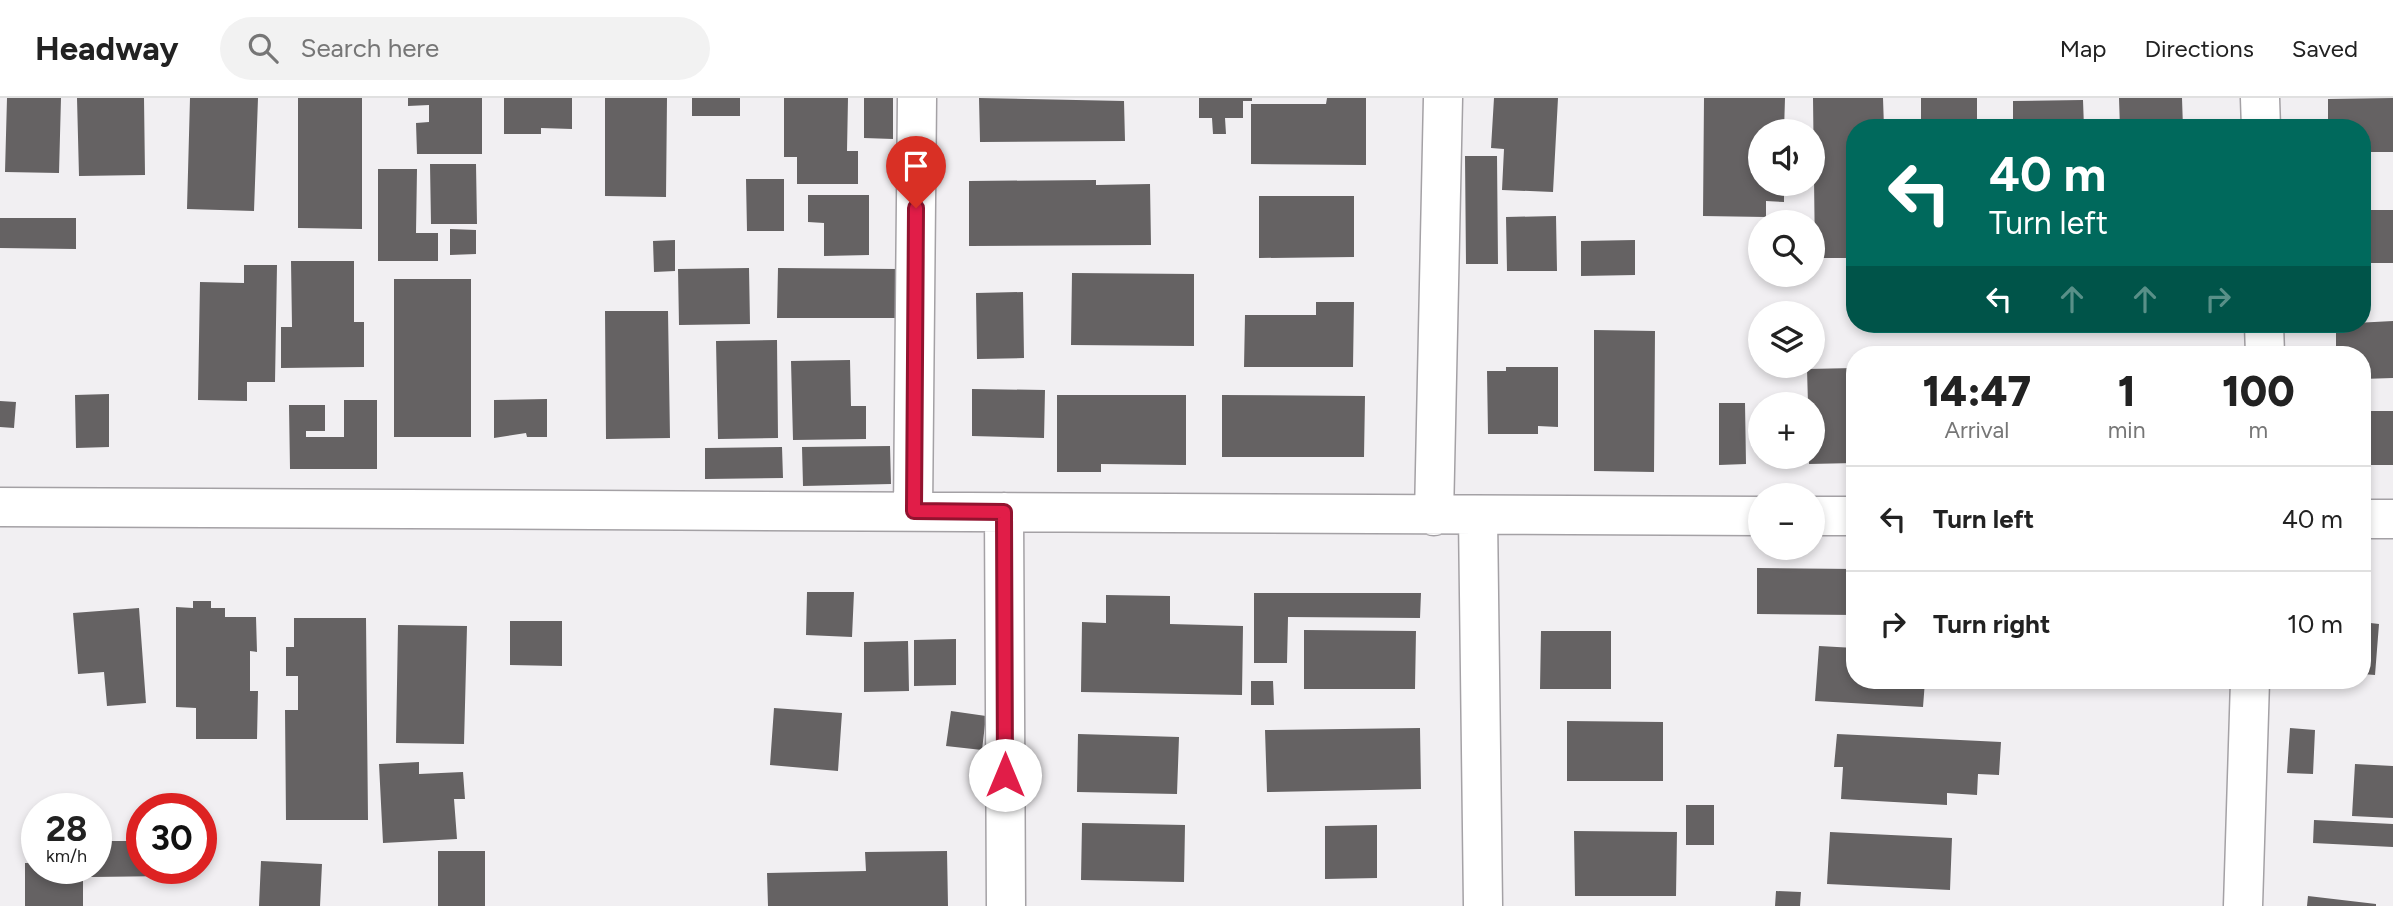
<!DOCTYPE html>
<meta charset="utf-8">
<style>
:root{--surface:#fff;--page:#f2f2f2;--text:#222;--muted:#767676;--line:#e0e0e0}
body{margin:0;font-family:Figtree,sans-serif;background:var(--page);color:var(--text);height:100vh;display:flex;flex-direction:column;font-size:26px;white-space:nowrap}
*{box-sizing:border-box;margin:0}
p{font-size:23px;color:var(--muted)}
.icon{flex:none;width:38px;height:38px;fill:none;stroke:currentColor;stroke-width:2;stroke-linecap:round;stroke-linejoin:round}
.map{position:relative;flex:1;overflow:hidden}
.panel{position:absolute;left:1846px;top:248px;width:525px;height:343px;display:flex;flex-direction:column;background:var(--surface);border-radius:28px;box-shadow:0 4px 10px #0003}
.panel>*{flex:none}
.guide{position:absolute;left:1846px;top:21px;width:525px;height:214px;border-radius:28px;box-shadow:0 4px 10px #0003;background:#00695c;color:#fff;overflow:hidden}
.tools{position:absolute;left:1748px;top:21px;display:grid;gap:14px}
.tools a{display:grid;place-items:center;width:77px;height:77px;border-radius:50%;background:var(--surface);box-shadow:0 4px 10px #0003;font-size:35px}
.speed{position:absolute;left:21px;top:695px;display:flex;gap:14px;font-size:35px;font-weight:700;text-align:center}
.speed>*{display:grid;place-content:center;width:91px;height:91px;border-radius:50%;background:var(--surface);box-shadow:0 4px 10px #0003;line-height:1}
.speed small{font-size:18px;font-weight:400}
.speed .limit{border:10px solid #d22;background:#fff;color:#111}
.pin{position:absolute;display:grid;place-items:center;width:60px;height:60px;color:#fff;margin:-72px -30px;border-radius:50% 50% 50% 0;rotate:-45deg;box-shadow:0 0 7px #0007}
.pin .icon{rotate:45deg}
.me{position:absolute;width:77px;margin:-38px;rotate:0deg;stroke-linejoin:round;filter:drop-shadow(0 0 5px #0008)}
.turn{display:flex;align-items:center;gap:24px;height:147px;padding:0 28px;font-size:32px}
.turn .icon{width:91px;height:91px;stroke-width:2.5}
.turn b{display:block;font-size:49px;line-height:60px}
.lanes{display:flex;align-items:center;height:66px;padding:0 28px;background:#0003;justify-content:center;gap:35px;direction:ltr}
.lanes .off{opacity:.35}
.eta{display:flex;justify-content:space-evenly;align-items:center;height:119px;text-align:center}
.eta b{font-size:42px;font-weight:800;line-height:49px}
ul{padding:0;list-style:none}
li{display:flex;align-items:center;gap:21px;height:105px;padding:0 28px;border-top:2px solid var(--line)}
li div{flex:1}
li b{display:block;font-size:26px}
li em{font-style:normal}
header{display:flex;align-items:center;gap:42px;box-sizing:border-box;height:98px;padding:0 35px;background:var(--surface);border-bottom:2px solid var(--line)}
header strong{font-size:33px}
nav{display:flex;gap:38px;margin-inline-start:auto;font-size:24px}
.search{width:490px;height:63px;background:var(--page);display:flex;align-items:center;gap:18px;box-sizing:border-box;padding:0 24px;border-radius:38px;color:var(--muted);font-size:26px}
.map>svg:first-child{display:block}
.building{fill:#656263}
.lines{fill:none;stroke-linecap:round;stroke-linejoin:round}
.minor-casing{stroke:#a4a1a5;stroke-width:41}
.minor{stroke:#fff;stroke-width:38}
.route-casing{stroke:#92132f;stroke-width:18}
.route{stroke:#e11d48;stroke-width:12}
</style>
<header>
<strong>Headway</strong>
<div class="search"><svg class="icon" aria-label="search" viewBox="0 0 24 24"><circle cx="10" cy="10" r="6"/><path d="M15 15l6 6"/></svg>Search here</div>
<nav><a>Map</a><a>Directions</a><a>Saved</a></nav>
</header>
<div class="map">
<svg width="2393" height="808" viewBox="0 0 2393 808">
<rect width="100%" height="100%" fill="#f1eff2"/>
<path class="building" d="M 7,0 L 61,0 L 59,75 L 5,74 Z
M 77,0 L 144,0 L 145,77 L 79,78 Z
M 190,0 L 258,0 L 254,113 L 187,111 Z
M 298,0 L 362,0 L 362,131 L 298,130 Z
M 408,0 L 482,0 L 482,56 L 417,56 L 416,25 L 429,24 L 429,7 L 408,8 Z
M 504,0 L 572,0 L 572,31 L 541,30 L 541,36 L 504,36 Z
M 605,0 L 667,0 L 666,99 L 605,98 Z
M 692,0 L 740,0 L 740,18 L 692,18 Z
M 784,0 L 848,0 L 847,53 L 858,53 L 858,86 L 797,86 L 797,59 L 784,59 Z
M 864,0 L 893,0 L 893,41 L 864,40 Z
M 979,0 L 1124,3 L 1125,43 L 980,44 Z
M 1199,0 L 1252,0 L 1252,3 L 1243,3 L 1243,20 L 1225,20 L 1226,36 L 1213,36 L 1212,20 L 1199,20 Z
M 1327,0 L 1366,0 L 1366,67 L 1251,66 L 1251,6 L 1326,6 Z
M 1494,0 L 1558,0 L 1553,94 L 1502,92 L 1504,51 L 1491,50 Z
M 1704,0 L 1785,0 L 1784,33 L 1760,33 L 1760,86 L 1784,86 L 1784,104 L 1766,103 L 1766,119 L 1703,118 Z
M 1813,0 L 1883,0 L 1884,30 L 1855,30 L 1855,160 L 1815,160 Z
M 1921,0 L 1977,0 L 1977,30 L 1921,30 Z
M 2119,0 L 2182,0 L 2183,30 L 2120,30 Z
M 2393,0 L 2393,54 L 2362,54 L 2362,30 L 2328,30 L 2328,1 Z
M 2083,2 L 2084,30 L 2013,30 L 2013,3 Z
M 1465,58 L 1497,58 L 1498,166 L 1466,166 Z
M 430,66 L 476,66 L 477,126 L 431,126 Z
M 378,71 L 417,71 L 416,135 L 438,135 L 438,163 L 378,163 Z
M 746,81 L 784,81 L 784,133 L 747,133 Z
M 1096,82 L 1096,87 L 1150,86 L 1151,147 L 969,148 L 969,83 Z
M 808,97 L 869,97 L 869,157 L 824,158 L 824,125 L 808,124 Z
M 1259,98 L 1354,98 L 1354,159 L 1259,160 Z
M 2362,112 L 2393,112 L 2393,165 L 2362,165 Z
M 1556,118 L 1557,173 L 1507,173 L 1506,119 Z
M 0,120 L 76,120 L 76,151 L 0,150 Z
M 450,131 L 476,132 L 476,156 L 450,157 Z
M 675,142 L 675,173 L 654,174 L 653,143 Z
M 1635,142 L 1635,177 L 1581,178 L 1581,143 Z
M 291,163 L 354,163 L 354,224 L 364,224 L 364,269 L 281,270 L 281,229 L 292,229 Z
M 244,167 L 277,167 L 275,284 L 247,284 L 247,303 L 198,302 L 200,184 L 244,185 Z
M 749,170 L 750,226 L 679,227 L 678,171 Z
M 778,170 L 898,171 L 898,220 L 777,220 Z
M 1072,175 L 1194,176 L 1194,248 L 1071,247 Z
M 394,181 L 471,181 L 471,339 L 394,339 Z
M 1023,194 L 1024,260 L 977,261 L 976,195 Z
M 1316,204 L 1354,204 L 1353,269 L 1244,269 L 1245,217 L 1316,217 Z
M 605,213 L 668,213 L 670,340 L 606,341 Z
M 2393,223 L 2393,280 L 2362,281 L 2362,257 L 2336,257 L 2336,226 Z
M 1594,232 L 1655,233 L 1654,374 L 1594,373 Z
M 777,242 L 778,340 L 718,341 L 716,243 Z
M 850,262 L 851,308 L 866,308 L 866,341 L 793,342 L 791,263 Z
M 1506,269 L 1558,269 L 1558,329 L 1538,328 L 1538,336 L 1488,336 L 1487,273 L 1506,273 Z
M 1855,270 L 1855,365 L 1809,366 L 1809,359 L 1813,359 L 1813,306 L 1808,306 L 1807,271 Z
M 972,291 L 1045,292 L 1044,340 L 972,338 Z
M 109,296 L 109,349 L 76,350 L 75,297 Z
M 1057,297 L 1186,297 L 1186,367 L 1101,366 L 1101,374 L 1057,374 Z
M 1222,297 L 1365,298 L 1364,359 L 1222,359 Z
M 547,301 L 547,339 L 527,339 L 526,335 L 494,340 L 494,302 Z
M 344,302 L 377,302 L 377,371 L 290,371 L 289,307 L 325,307 L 325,333 L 306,333 L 306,339 L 344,339 Z
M 0,303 L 16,304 L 14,330 L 0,329 Z
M 1719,305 L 1745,305 L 1746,366 L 1719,367 Z
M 2362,313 L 2393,313 L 2393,367 L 2362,367 Z
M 890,348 L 891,386 L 803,388 L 802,349 Z
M 782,349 L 783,380 L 705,381 L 705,350 Z
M 1757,470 L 1855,471 L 1855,517 L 1757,516 Z
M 807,494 L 854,494 L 852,539 L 806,537 Z
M 1254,495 L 1421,495 L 1420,520 L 1288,519 L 1287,565 L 1254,565 Z
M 1106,497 L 1170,498 L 1170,526 L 1243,528 L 1242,597 L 1081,594 L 1082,524 L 1106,525 Z
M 193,503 L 211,503 L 211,510 L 225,510 L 225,519 L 256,519 L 257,554 L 250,553 L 250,593 L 258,593 L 257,641 L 196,641 L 196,610 L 176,609 L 176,509 L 193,510 Z
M 139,510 L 146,605 L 107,608 L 104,574 L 78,576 L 73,515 Z
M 294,520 L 366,520 L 368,722 L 286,722 L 285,612 L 298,612 L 298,578 L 286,578 L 286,549 L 294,549 Z
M 510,523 L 562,523 L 562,568 L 510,567 Z
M 2362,524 L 2379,526 L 2375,577 L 2362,576 Z
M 398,527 L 467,528 L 464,646 L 396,645 Z
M 1304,532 L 1416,533 L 1415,591 L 1304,591 Z
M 1541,533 L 1611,533 L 1611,591 L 1540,591 Z
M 956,541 L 956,587 L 914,588 L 914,542 Z
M 908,543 L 909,593 L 864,594 L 864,544 Z
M 1819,548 L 1855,550 L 1855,583 L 1925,583 L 1923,609 L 1815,603 Z
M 1251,583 L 1273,583 L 1274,607 L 1251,607 Z
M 774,610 L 842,615 L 838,673 L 770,667 Z
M 951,613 L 986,618 L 982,652 L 946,648 Z
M 1567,623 L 1663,624 L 1663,683 L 1567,683 Z
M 1420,630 L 1421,691 L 1267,694 L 1265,632 Z
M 2290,630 L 2315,632 L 2313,676 L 2287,675 Z
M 1078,636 L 1179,639 L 1177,696 L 1077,694 Z
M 1837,636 L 2001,644 L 1999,677 L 1978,676 L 1977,697 L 1947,695 L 1947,707 L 1841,701 L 1843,669 L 1834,669 Z
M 419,664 L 419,676 L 463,674 L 465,701 L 454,701 L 457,741 L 383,745 L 379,666 Z
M 2355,666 L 2393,668 L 2393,720 L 2352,718 Z
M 1686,707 L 1714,707 L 1714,747 L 1686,747 Z
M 2314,722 L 2393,726 L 2393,749 L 2313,745 Z
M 1082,725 L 1185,727 L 1184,784 L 1081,782 Z
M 1377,727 L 1377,780 L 1325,781 L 1325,728 Z
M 1574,733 L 1677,734 L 1676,798 L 1575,798 Z
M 1830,734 L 1952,740 L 1950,792 L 1827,786 Z
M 96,743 L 142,743 L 142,770 L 172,770 L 172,778 L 91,779 L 91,770 L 96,770 Z
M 438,753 L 485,753 L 485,808 L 438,808 Z
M 947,753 L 948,808 L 768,808 L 767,775 L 866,773 L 865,754 Z
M 261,763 L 322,766 L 320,808 L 259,808 Z
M 25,765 L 37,765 L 37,770 L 83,770 L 83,808 L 25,808 Z
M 1776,793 L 1801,794 L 1800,808 L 1775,808 Z
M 2308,798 L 2376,806 L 2376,808 L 2307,808 Z"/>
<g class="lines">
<defs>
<path id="minor" d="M 2260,0 L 2261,30
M 2264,226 L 2265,257
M 0,409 L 1760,418
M 913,413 L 917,0
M 1004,414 L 1006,808
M 1434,418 L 1443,0
M 1478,418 L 1483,808
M 1813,418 L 1855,418
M 2362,421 L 2393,421
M 2243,808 L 2250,583"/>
</defs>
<use href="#minor" class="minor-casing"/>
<use href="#minor" class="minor"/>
</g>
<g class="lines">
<defs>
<path id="route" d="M 916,110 L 914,413 L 1004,414 L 1005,677"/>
</defs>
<use href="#route" class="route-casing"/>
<use href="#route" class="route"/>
</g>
</svg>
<div class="tools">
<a><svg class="icon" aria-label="sound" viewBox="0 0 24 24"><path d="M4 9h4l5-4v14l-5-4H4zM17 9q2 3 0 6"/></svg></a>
<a><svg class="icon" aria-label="search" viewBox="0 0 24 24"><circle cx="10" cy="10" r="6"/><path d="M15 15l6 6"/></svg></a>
<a><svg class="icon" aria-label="layers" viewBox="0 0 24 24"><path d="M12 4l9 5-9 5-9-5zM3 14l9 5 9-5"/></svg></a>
<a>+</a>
<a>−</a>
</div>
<div class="speed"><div>28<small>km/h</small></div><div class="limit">30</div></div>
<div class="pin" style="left:916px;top:110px;background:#d93025"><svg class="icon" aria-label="arrive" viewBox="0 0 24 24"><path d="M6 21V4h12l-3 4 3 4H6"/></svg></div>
<svg class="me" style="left:1005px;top:677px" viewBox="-20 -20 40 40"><circle r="19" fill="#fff"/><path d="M0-13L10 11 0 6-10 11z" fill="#e11d48"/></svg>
<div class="guide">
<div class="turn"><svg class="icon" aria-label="left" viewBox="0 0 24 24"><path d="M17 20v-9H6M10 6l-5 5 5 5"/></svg><div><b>40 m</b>Turn left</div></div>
<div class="lanes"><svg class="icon" aria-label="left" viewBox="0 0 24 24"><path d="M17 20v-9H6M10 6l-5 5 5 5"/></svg><svg class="icon off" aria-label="ahead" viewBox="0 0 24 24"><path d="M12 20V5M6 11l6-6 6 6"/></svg><svg class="icon off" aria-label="ahead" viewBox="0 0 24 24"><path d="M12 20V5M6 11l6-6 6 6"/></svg><svg class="icon off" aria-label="right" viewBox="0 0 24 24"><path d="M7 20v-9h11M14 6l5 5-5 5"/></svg></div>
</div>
<section class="panel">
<div class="eta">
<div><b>14:47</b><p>Arrival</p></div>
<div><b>1</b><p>min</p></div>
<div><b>100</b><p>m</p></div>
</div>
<ul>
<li><svg class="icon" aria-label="left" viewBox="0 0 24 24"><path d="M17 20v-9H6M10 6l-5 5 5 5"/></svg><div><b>Turn left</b></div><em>40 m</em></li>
<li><svg class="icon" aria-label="right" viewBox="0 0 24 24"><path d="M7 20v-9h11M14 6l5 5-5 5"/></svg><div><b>Turn right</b></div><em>10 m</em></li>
</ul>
</section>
</div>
